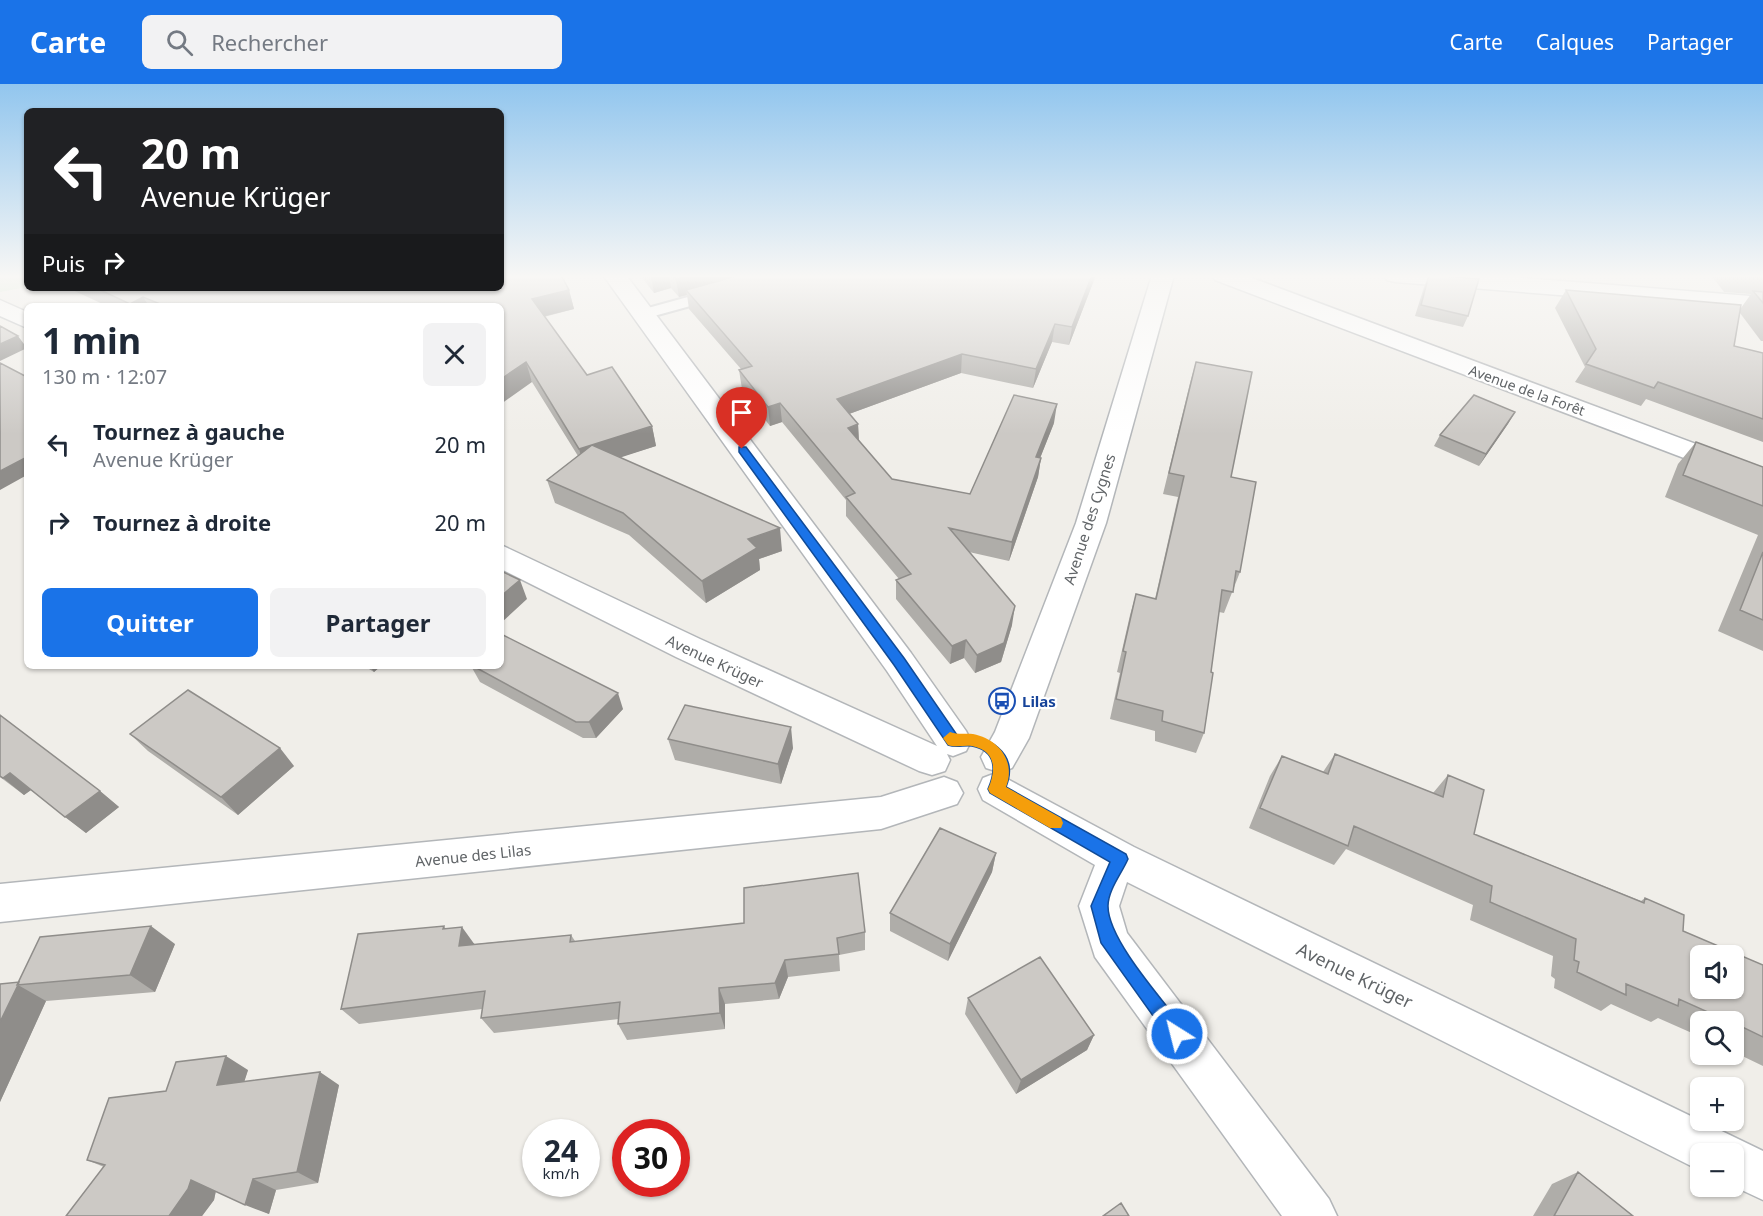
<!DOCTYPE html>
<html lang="fr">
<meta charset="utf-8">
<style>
:root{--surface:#fff;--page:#f2f2f3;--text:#1f2937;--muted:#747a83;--accent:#1a73e8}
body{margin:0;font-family:"Noto Sans",sans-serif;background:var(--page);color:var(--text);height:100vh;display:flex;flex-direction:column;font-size:22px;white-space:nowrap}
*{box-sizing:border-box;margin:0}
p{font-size:20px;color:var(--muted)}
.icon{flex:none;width:33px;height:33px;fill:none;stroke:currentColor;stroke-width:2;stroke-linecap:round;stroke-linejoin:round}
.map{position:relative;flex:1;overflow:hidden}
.details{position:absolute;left:24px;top:219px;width:480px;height:366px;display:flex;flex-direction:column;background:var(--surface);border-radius:9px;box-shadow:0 2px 4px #0004}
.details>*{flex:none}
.hud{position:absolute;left:24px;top:24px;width:480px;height:183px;border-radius:9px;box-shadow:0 2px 4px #0004;background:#202124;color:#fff;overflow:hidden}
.controls{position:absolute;left:1690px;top:861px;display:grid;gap:12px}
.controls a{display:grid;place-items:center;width:54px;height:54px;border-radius:9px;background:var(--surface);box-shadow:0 2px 4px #0004;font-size:30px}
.speed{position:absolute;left:522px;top:1035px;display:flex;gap:12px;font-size:30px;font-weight:700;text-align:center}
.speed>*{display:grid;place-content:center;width:78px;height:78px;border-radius:50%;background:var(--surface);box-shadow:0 2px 4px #0004;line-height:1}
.speed small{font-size:15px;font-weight:400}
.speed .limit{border:9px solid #d22;background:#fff;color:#111}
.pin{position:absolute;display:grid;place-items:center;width:51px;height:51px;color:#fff;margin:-62px -26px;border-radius:50% 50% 50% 0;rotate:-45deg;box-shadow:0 0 6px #0007}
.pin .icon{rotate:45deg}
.me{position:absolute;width:66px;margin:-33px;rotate:324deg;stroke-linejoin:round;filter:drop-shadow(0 0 4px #0008)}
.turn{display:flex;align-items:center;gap:21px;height:126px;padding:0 18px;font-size:27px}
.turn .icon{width:78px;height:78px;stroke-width:2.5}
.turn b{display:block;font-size:42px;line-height:51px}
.then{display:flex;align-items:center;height:57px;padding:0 18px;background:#0003;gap:12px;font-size:22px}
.round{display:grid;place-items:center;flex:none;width:63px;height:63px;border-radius:9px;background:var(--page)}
.headline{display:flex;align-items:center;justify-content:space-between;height:102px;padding:0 18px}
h1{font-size:36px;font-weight:700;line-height:45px}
.primary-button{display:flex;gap:12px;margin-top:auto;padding:12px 18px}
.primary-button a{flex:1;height:69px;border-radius:9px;background:var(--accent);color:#fff;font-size:24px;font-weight:700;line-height:69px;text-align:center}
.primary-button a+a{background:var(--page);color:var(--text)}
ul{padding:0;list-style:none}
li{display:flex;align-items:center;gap:18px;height:78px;padding:0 18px}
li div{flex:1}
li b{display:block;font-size:22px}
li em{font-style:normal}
header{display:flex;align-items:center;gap:36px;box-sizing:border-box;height:84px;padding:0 30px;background:var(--accent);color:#fff}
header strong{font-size:28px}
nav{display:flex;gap:33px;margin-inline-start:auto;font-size:21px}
.search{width:420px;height:54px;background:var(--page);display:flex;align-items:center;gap:15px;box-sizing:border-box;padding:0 21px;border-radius:9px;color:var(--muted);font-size:22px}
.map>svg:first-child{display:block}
.green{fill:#cbe5c8}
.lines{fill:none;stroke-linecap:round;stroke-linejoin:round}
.lane-casing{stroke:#b3b6b9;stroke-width:4}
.street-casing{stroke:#b3b6b9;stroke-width:3}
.secondary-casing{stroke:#b3b6b9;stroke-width:3}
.lane{fill:#fff;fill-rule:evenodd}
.street{fill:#fff;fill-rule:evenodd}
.secondary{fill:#fff;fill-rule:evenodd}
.wall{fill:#afada9}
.shaded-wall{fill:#8f8d8a}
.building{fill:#ccc9c5;stroke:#8f8d8a;stroke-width:1.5;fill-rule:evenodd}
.route{fill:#1a73e8;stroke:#114b97;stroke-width:1.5}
.slow{fill:#f59e0b}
.labels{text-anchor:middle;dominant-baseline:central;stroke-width:4.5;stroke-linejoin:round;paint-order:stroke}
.far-street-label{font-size:14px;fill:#606467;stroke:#fff}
.street-label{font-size:15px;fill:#606467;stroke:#fff}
.transit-label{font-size:15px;font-weight:bold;fill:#164399;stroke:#fff;text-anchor:start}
.near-street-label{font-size:18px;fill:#606467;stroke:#fff}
</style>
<header>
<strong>Carte</strong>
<div class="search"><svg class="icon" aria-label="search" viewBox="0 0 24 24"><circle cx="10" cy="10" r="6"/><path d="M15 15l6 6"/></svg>Rechercher</div>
<nav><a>Carte</a><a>Calques</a><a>Partager</a></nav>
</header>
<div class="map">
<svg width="1763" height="1132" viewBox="0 0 1763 1132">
<rect width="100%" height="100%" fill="#f0eee9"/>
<path class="green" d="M 0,191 L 27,191 L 27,203 L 0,208 Z"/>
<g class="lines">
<defs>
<path id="lane" d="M 717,205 L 725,210 L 723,213 L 643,235 L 635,230 L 637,227 Z"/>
<path id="street" d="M 603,191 L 626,191 L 911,569 L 966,647 L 971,657 L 966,667 L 953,672 L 947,670 L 950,676 L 945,687 L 932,691 L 919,687 L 676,573 L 501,485 L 501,461 L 700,555 L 937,662 L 887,587 Z
M 1152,191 L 1174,191 L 1106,439 L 1029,654 L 1012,684 L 999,688 L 986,684 L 981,673 L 995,648 L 1076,439 Z
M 1384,191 L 1485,191 L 1763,213 L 1763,227 L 1395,198 L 1387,196 Z
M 0,216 L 27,228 L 27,244 L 0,232 Z
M 996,689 L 1134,763 L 1763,1067 L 1763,1116 L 1733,1102 L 1734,1070 L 1701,1070 L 1701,1087 L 1127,798 L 1119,822 L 1127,849 L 1329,1115 L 1337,1132 L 1282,1132 L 1095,873 L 1079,822 L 1095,781 L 983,716 L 978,705 L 983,694 Z
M 944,693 L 957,698 L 963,709 L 957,720 L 881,745 L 0,838 L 0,800 L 881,713 Z"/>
<path id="secondary" d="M 1212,191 L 1244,191 L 1763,385 L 1763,404 L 1215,196 Z"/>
</defs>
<use href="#lane" class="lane-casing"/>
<use href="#street" class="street-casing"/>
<use href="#secondary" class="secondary-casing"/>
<use href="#lane" class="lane"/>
<use href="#street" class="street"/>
<use href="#secondary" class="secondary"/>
</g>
<path class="wall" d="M 640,191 L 1096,191 L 1069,261 L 1052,258 L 1033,304 L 961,289 L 849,330 L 858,340 L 859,357 L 892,395 L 970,410 L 1054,339 L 1040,374 L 1041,374 L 1038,393 L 1009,477 L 969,468 L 1012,541 L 1001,578 L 975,589 L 964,574 L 950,580 L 896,515 L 896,496 L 899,495 L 846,432 L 846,416 L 782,338 L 770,342 L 742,305 L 739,286 L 741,285 L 689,225 L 687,211 L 679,213 L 671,204 L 654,209 Z
M 1429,191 L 1468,232 L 1463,243 L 1415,232 L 1424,203 Z
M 1711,191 L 1763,191 L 1763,257 L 1761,257 L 1740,229 L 1734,262 L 1763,269 L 1763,358 L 1646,315 L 1641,322 L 1575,298 L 1585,283 L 1555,224 L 1566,206 L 1741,224 L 1751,210 L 1724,208 Z
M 68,204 L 501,204 L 569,206 L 574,225 L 544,233 L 587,291 L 652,342 L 656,362 L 620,373 L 782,467 L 759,475 L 760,486 L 706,519 L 629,451 L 555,419 L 547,396 L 578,372 L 532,298 L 501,222 L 107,222 Z
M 1196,278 L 1231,393 L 1240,488 L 1224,529 L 1219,528 L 1211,588 L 1204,649 L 1196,669 L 1155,657 L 1155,647 L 1110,635 L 1120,589 L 1117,588 L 1130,531 L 1136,510 L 1155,515 L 1178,413 L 1163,410 L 1190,299 Z
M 1515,328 L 1479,382 L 1434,362 L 1440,351 Z
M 1696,358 L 1763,383 L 1763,567 L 1718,547 L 1758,451 L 1665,413 L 1678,380 Z
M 364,582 L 381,582 L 374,588 Z
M 471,582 L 501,582 L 623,625 L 596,654 L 583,654 L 480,598 Z
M 0,631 L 100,707 L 119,723 L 86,749 L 31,706 L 24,711 L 0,693 Z
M 130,650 L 294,682 L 238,731 L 148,667 Z
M 668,655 L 793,664 L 781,700 L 675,676 Z
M 1335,670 L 1433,709 L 1448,691 L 1474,750 L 1641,817 L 1645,814 L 1683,847 L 1763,881 L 1763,982 L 1734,968 L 1734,938 L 1701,938 L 1701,953 L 1658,934 L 1651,938 L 1611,920 L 1601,927 L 1554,904 L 1555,895 L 1551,892 L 1553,872 L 1470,836 L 1473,821 L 1346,765 L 1334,781 L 1249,744 L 1270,692 L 1282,672 L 1323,688 Z
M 996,769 L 992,788 L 948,877 L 890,847 L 890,829 Z
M 444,842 L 446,845 L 475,860 L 571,851 L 575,857 L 865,848 L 865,866 L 839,871 L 840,887 L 788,893 L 779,915 L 725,920 L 725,945 L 627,956 L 618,940 L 619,935 L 494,949 L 481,934 L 482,925 L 359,940 L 341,925 Z
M 175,860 L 155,908 L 46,917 L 0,1018 L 0,900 L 19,898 Z
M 968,914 L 1094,951 L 1087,966 L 1016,1010 L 965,930 Z
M 248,986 L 244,998 L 339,1001 L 318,1099 L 276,1106 L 269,1130 L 216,1107 L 214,1116 L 202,1132 L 66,1132 L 104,1083 L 87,1076 L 166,1007 Z
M 1578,1088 L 1633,1132 L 1533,1132 L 1552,1100 Z"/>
<path class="shaded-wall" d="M 651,191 L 669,191 L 671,204 L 654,209 Z
M 688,191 L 757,191 L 686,206 L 687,211 L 679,213 L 676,195 Z
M 1092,191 L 1096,191 L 1069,261 L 1072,243 Z
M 569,206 L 574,225 L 537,234 L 532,215 Z
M 143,213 L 149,222 L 132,222 L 130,220 Z
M 1055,240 L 1052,258 L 1033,304 L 1036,285 Z
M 18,252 L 27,264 L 0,277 L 0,260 Z
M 962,270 L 961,289 L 838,334 L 837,315 Z
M 526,278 L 532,298 L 501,320 L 501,295 Z
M 780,319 L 782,338 L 770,342 L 768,323 Z
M 1057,320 L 1054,339 L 1033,392 L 1036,373 Z
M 1515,328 L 1508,340 L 1479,382 L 1486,370 Z
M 858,340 L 859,359 L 848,344 Z
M 652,342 L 656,362 L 585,385 L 579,365 Z
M 27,373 L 27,391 L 0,406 L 0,387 Z
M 1041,374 L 1038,393 L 1009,477 L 1012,458 Z
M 780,444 L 782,467 L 759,475 L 760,486 L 706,519 L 702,497 L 748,455 Z
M 520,496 L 527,515 L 501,539 L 501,512 Z
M 1015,522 L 1012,541 L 1001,578 L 975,589 L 977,571 Z
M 966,556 L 964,574 L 950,580 L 952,562 Z
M 370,582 L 381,582 L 374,588 Z
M 618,609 L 623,625 L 596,654 L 589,638 Z
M 791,643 L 793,664 L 781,700 L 778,680 Z
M 280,664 L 294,682 L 238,731 L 221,713 Z
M 10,689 L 31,706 L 24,711 L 3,694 Z
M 100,707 L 119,723 L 86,749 L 65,733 Z
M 996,769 L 992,788 L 948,877 L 950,860 Z
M 151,842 L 175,860 L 155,908 L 130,891 Z
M 462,843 L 475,861 L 459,862 Z
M 785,876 L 788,893 L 779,915 L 775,899 Z
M 18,901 L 46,917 L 0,1018 L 0,938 Z
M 719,904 L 725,920 L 725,945 L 720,929 Z
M 1094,951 L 1087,966 L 1016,1010 L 1021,996 Z
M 226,972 L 248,986 L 239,1014 L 217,1001 Z
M 320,988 L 339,1001 L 318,1099 L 297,1088 Z
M 253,1095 L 276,1106 L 269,1130 L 245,1121 Z
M 191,1096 L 216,1106 L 214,1116 L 202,1132 L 169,1132 Z"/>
<path class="building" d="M 501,191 L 561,191 L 569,206 L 532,215 L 587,291 L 612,283 L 652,342 L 579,365 L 526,278 L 501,295 L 501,222 L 165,222 L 143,213 L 130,220 L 96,204 L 501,204 Z
M 673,191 L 688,191 L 676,195 Z
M 740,191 L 1092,191 L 1072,243 L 1055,240 L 1036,285 L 962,270 L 837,315 L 858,340 L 848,344 L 892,395 L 970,410 L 1014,311 L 1057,320 L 1036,373 L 1041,374 L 1012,458 L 949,444 L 1015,522 L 1004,559 L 977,571 L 966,556 L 952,562 L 896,496 L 911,490 L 846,413 L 855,409 L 780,319 L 768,323 L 739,286 L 752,282 L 686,206 Z
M 1429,191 L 1479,195 L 1468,232 L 1421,221 Z
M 1566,206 L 1741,221 L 1734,262 L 1763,269 L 1763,335 L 1658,298 L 1654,304 L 1586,280 L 1596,265 Z
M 1753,207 L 1763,208 L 1763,219 Z
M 0,242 L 18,252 L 0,260 Z
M 1196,278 L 1252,288 L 1231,393 L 1256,398 L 1240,488 L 1236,487 L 1233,508 L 1222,506 L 1211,588 L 1213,589 L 1204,649 L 1162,637 L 1163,627 L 1116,615 L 1126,568 L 1123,567 L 1136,510 L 1156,515 L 1184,392 L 1169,389 Z
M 0,279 L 27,293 L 27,373 L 0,387 Z
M 1474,311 L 1515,328 L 1486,370 L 1440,351 Z
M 1696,358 L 1763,383 L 1763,422 L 1683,391 Z
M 592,361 L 780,444 L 748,455 L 757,464 L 702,497 L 623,429 L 547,396 Z
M 1763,468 L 1763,536 L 1740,526 Z
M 501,487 L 520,496 L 501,512 Z
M 503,551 L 618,609 L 589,638 L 576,638 L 473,582 L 501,582 L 501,552 Z
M 188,606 L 280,664 L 221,713 L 130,650 Z
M 685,621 L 791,643 L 778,680 L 668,655 Z
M 0,631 L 100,707 L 65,733 L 10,689 L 3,694 L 0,692 Z
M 1335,670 L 1443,713 L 1448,691 L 1484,706 L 1474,750 L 1644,819 L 1645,814 L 1684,831 L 1683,847 L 1763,881 L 1763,953 L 1734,939 L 1734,938 L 1730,938 L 1679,915 L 1678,922 L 1626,900 L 1626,911 L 1577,888 L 1579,878 L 1574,876 L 1576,855 L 1490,818 L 1492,802 L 1354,742 L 1348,762 L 1260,724 L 1282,672 L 1328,690 ZM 1701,872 L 1734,872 L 1734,904 L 1701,904 Z
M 940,744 L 996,769 L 950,860 L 890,829 Z
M 858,789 L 865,848 L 837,854 L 839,870 L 785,876 L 775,899 L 719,904 L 720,929 L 618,940 L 620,918 L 481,934 L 485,907 L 341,925 L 358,850 L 444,842 L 443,845 L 462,843 L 459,862 L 571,851 L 570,858 L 744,839 L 744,804 Z
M 151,842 L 130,891 L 17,901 L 40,853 Z
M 1040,873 L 1094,951 L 1021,996 L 968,914 Z
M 19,898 L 18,901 L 0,938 L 0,900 Z
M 226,972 L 217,1001 L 320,988 L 297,1088 L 253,1095 L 245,1121 L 191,1096 L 188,1105 L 169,1132 L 66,1132 L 105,1081 L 87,1076 L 109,1014 L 166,1007 L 176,978 Z
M 1578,1088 L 1633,1132 L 1554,1132 Z
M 1121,1119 L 1129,1132 L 1103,1132 Z"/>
<linearGradient id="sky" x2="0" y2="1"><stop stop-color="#92c6ee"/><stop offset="0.55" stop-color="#f8f7f5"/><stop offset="1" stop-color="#f8f7f5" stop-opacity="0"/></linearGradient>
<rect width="1763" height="350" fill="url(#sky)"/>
<path class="route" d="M 739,363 L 746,363 L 904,574 L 957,651 C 987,650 1020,668 1006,703 L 1126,770 L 1128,775 C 1122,789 1108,806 1108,822 C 1108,856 1163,916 1184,944 L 1186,950 L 1184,957 L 1177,959 L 1171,957 L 1101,859 L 1091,822 L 1110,778 L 990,709 L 988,705 C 996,687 997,667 972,662 C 964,661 956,664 948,661 L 894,581 L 739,368 Z"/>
<path class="slow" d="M 950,648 C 959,651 965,649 973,650 C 999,655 1016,678 1006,703 L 1061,734 L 1063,739 L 1061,744 L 1050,744 L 990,709 L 988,705 C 996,687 997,667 972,662 C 964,661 956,664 948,661 L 943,654 Z"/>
<defs>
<symbol id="bus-ring" viewBox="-11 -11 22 22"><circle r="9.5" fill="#fff" stroke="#1a4fb4" stroke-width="1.5"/><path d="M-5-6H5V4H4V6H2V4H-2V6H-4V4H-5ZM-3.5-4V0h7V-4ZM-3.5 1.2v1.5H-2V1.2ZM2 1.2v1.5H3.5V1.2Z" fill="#1a4fb4"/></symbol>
</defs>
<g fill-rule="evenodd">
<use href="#bus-ring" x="987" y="602" width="30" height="30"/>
</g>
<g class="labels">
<g class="far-street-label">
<text transform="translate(1527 306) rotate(20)">Avenue de la Forêt</text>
</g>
<g class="street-label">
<text transform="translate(1089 435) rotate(-72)">Avenue des Cygnes</text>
<text transform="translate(715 577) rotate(25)">Avenue Krüger</text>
<text transform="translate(473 771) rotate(-6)">Avenue des Lilas</text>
</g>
<g class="transit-label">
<text x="1022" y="617">Lilas</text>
</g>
<g class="near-street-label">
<text transform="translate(1355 891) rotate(26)">Avenue Krüger</text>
</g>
</g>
</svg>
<div class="controls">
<a><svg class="icon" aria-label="sound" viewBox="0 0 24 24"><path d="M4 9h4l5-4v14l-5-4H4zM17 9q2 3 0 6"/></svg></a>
<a><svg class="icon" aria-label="search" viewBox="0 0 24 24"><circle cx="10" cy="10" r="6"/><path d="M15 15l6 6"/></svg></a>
<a>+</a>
<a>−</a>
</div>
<div class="speed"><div>24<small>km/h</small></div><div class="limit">30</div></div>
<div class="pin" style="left:742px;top:365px;background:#d93025"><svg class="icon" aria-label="arrive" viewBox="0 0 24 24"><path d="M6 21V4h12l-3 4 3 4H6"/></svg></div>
<svg class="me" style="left:1177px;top:950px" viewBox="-20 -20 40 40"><circle r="17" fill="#1a73e8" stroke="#fff" stroke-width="3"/><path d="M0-11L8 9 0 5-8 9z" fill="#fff"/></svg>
<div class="hud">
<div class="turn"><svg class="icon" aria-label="left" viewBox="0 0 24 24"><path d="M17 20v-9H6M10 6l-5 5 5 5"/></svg><div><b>20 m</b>Avenue Krüger</div></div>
<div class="then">Puis<svg class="icon" aria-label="right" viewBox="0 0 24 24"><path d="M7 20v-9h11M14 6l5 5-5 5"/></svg></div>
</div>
<section class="details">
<div class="headline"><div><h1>1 min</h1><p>130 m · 12:07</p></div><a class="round"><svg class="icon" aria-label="close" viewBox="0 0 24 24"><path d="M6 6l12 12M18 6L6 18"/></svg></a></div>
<ul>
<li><svg class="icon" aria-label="left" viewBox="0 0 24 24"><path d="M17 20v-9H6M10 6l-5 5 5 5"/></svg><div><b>Tournez à gauche</b><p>Avenue Krüger</p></div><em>20 m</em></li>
<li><svg class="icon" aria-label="right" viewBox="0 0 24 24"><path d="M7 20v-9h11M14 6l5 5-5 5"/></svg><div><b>Tournez à droite</b></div><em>20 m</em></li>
</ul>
<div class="primary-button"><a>Quitter</a><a>Partager</a></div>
</section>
</div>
